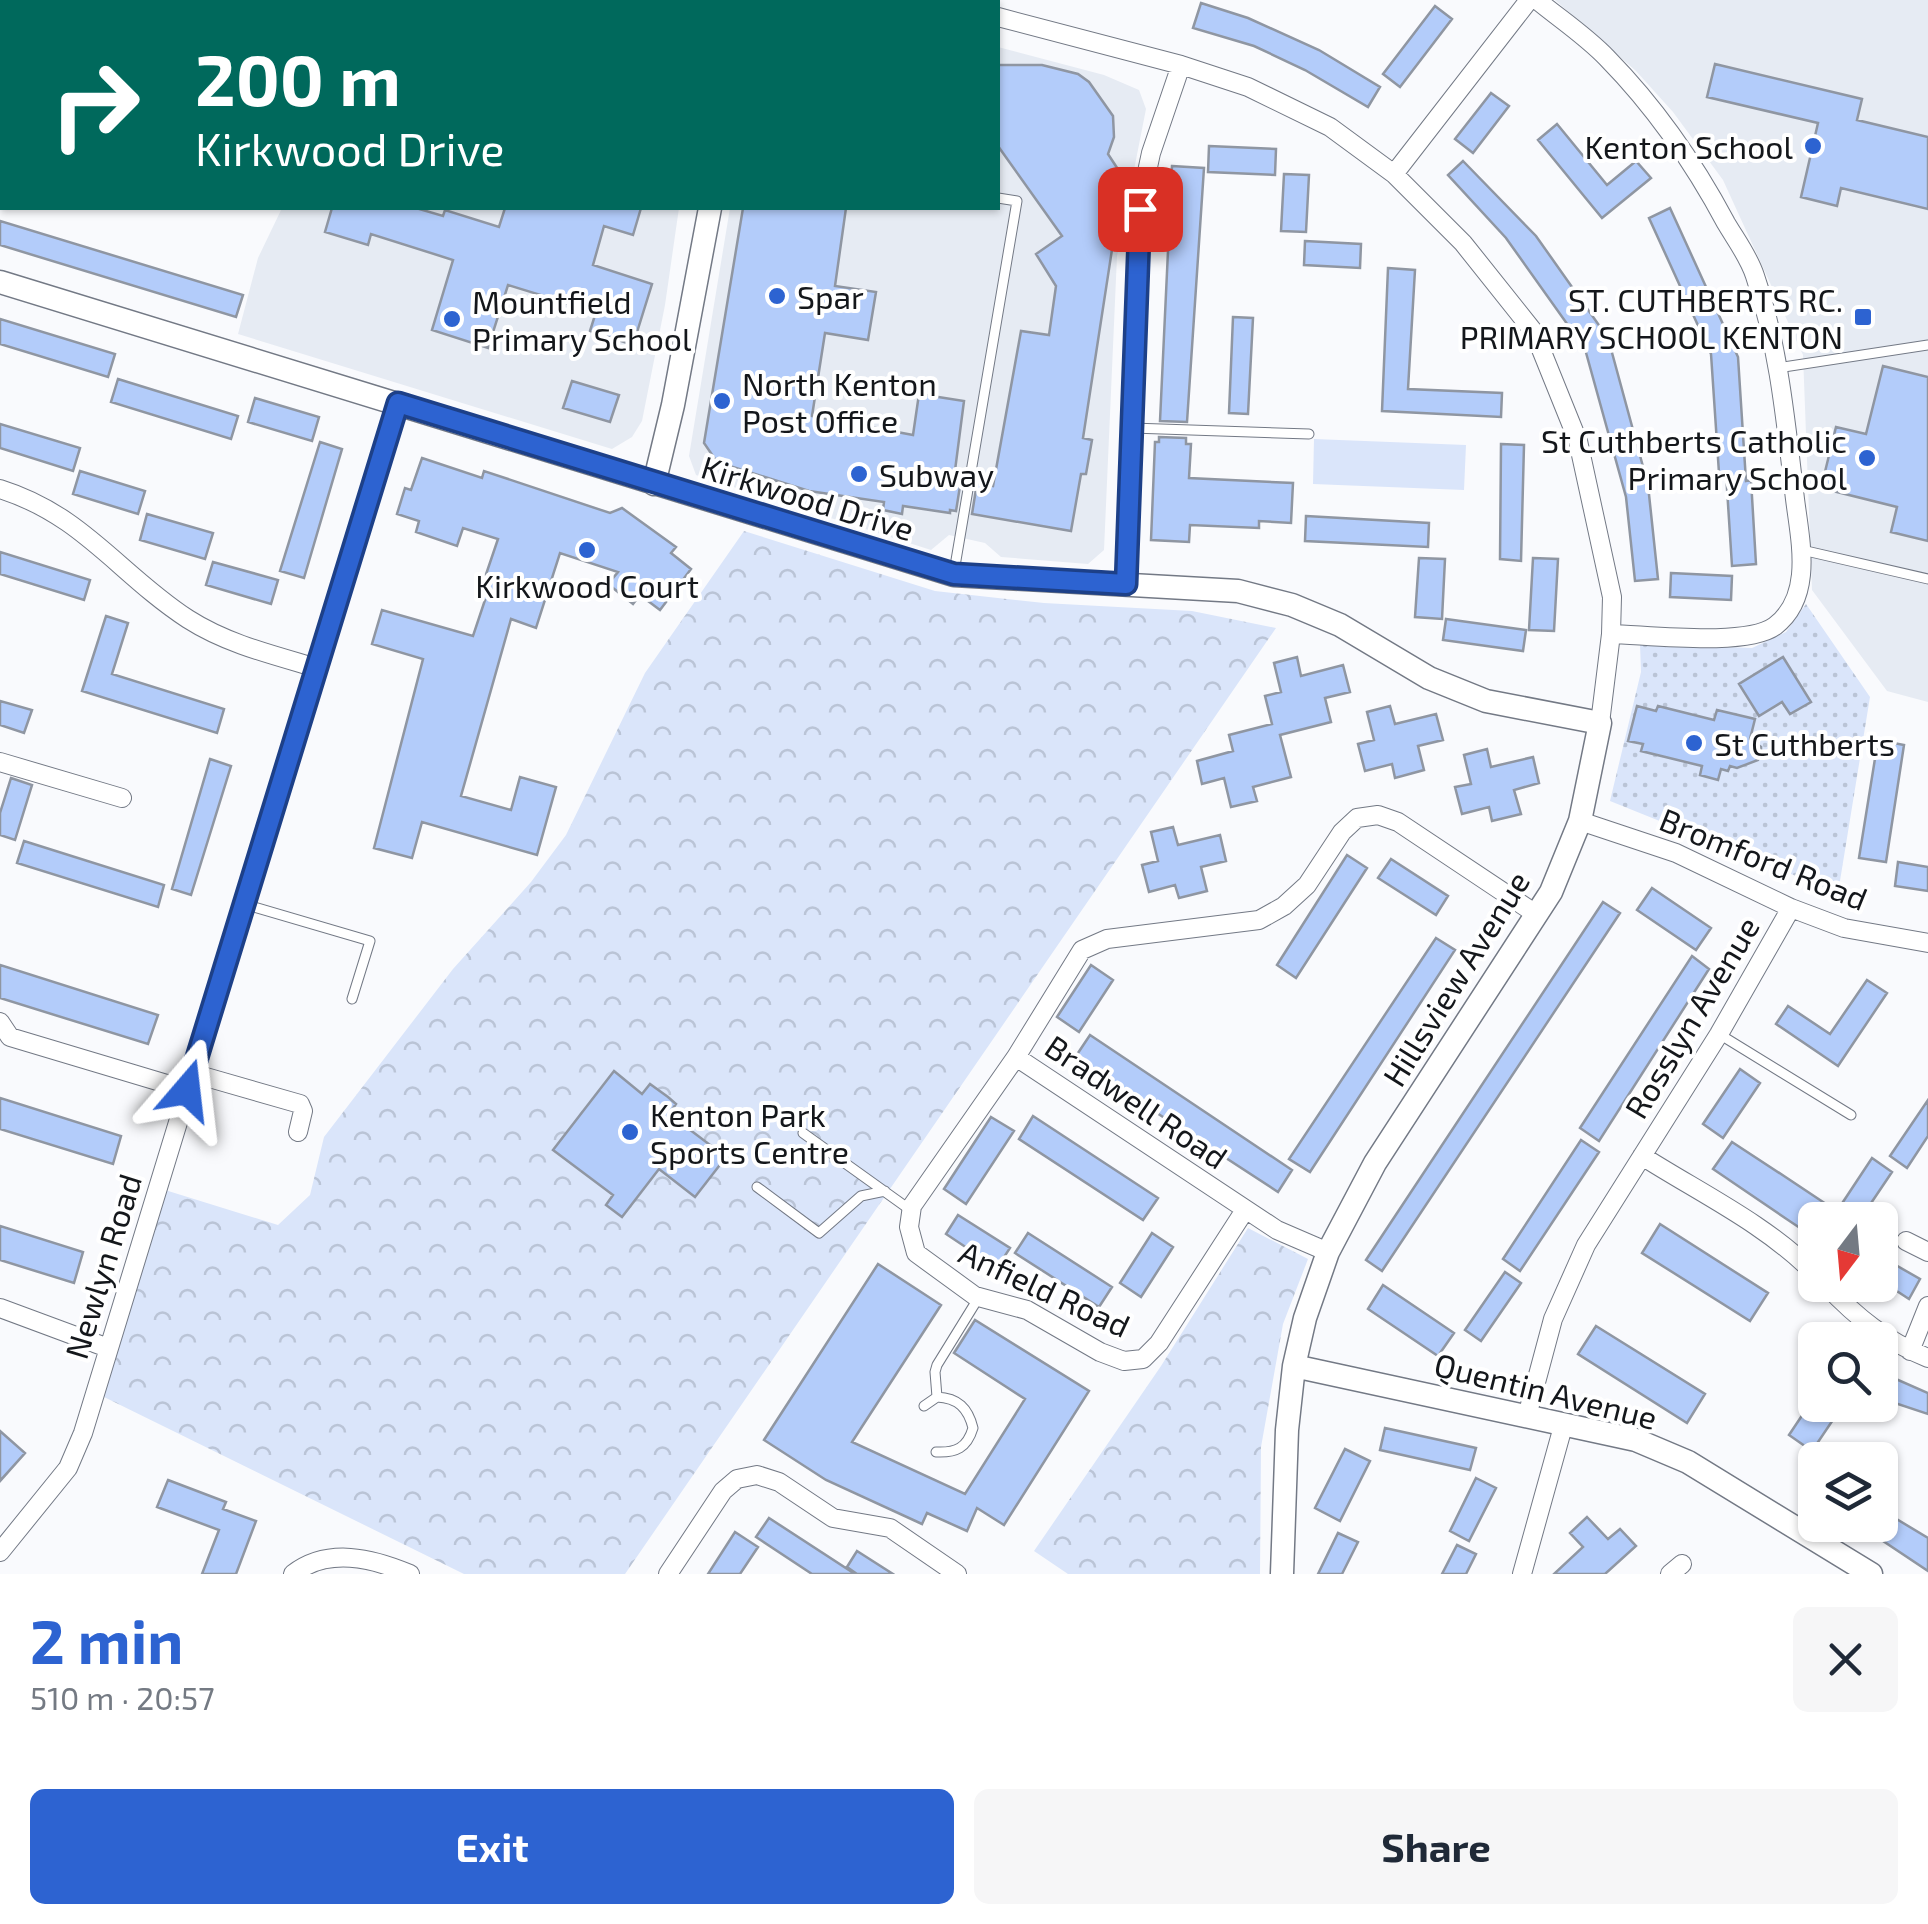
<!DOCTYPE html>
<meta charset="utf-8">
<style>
:root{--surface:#fff;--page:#f6f6f7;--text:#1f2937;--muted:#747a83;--accent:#2d63d1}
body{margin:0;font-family:"Exo 2",sans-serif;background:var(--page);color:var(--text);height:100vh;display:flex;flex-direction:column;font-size:38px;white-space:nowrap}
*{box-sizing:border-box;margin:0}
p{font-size:32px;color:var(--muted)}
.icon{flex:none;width:55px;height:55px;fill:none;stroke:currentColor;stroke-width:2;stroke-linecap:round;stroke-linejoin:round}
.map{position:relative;height:1574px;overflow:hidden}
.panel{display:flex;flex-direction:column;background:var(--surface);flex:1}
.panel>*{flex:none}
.top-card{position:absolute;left:0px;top:0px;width:1000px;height:210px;box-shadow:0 2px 8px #0004;background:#00695c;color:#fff;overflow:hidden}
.needle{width:65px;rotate:196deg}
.fabs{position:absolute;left:1798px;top:1202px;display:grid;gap:20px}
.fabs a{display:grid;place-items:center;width:100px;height:100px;border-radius:15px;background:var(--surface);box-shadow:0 2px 8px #0004;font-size:50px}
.pin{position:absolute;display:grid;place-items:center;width:85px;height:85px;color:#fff;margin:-42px;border-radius:20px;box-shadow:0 5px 15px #0006}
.me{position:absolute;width:110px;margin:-55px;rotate:17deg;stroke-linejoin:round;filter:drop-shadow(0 0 8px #0008)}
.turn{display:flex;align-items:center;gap:35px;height:210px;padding:0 30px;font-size:45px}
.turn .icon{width:130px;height:130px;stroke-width:2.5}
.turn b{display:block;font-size:70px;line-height:85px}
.round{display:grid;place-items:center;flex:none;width:105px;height:105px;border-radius:15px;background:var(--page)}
.overview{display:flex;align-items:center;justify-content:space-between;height:170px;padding:0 30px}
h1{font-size:60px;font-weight:700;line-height:75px;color:var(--accent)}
.cta{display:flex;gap:20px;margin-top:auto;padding:20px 30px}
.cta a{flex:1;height:115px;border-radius:15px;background:var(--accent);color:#fff;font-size:40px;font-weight:700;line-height:115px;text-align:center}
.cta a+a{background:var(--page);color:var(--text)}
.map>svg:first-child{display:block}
.built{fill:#e6ebf3}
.grass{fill:url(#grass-dots)}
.forest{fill:url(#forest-crowns)}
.garden{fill:#dae5fa}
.building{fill:#b3ccfa;stroke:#8f96a2;stroke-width:2.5}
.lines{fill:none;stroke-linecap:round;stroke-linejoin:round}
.service-casing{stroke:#737985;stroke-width:11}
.minor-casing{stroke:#737985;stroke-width:20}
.tertiary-casing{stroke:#737985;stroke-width:25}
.service{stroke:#fff;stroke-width:9}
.minor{stroke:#fff;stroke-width:18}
.tertiary{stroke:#fff;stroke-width:22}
.route-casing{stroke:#1d4088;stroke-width:25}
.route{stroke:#2d63d1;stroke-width:18}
.poi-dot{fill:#2d63d1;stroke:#fff;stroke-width:4}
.labels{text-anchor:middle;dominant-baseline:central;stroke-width:8;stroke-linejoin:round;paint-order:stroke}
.poi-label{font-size:32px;fill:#14171b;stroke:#fff;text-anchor:start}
.street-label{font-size:32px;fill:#14171b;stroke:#fff}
</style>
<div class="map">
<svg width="1928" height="1574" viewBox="0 0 1928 1574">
<defs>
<pattern id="grass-dots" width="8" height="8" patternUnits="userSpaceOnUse" patternTransform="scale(2.5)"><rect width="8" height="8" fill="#dae5fa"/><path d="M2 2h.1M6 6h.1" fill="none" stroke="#bac4d6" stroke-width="1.8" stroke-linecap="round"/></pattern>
<pattern id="forest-crowns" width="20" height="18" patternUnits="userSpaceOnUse" patternTransform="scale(2.5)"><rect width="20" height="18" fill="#dae5fa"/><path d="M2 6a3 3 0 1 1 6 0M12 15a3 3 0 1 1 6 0" fill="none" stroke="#bac4d6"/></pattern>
</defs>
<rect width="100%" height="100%" fill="#f9fafd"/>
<path class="built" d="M 333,0 L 707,0 L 332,2 Z
M 1555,0 L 1928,0 L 1928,702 L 1887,691 L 1812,590 L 1803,355 L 1723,180 L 1673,112 L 1636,71 Z
M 998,47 L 1104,75 L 1139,90 L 1146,109 L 1117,256 L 1104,550 L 1088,564 L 1001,557 L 985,543 L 949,535 L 931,550 L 696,475 L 689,456 L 730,208 L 998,208 Z
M 282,208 L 679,208 L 665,305 L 642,421 L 632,437 L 612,449 L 238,334 L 258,258 Z"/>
<path class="grass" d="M 1806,604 L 1870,697 L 1838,893 L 1610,801 L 1641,672 L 1640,644 L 1752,648 L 1786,632 Z"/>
<path class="forest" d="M 422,0 L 612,0 L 430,2 Z
M 744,531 L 935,591 L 1044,603 L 1192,611 L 1276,628 L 625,1574 L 464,1574 L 104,1397 L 113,1354 L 165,1190 L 278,1225 L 310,1195 L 324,1137 L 453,969 L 531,882 L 566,835 L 645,673 Z
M 1248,1228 L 1308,1259 L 1283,1324 L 1261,1447 L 1260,1574 L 1068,1574 L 1034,1551 L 1161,1366 Z"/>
<path class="garden" d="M 1314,439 L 1466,445 L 1464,490 L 1313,484 Z"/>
<path class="building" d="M 1201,3 L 1248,18 L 1319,50 L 1380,87 L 1368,107 L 1305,70 L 1254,46 L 1193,28 Z
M 1435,6 L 1452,19 L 1400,87 L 1383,74 Z
M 1715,64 L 1862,99 L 1857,120 L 1928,137 L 1928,209 L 1841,188 L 1837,206 L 1801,197 L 1818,123 L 1707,97 Z
M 998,65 L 1042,65 L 1078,74 L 1089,82 L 1113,116 L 1114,137 L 1108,154 L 1125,180 L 1103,197 L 1117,217 L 1083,438 L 1092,440 L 1086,474 L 1081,474 L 1071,531 L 972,514 L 977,483 L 993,486 L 1021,331 L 1049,335 L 1056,286 L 1036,254 L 1062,236 L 998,146 Z
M 1491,93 L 1509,106 L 1473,153 L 1455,139 Z
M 1557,124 L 1607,185 L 1636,161 L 1651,178 L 1602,218 L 1538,140 Z
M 1209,146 L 1276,149 L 1275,175 L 1208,172 Z
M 1463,161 L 1536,236 L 1608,338 L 1648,485 L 1658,579 L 1635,581 L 1626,497 L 1585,349 L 1506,238 L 1448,175 Z
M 1172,166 L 1204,168 L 1187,422 L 1160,421 Z
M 1284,174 L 1309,175 L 1306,232 L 1281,231 Z
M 332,208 L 416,208 L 443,216 L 445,210 L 499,227 L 505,208 L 641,208 L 633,235 L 604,226 L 593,265 L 652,284 L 633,345 L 590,331 L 596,312 L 508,285 L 488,348 L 432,330 L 453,260 L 371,234 L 368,245 L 325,232 Z
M 743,208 L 846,208 L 835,286 L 876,292 L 868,340 L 825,333 L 812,416 L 913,435 L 919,394 L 964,401 L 954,478 L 961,480 L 956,511 L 950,510 L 950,513 L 903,506 L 902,514 L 883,510 L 884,502 L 809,491 L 717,462 L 704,443 Z
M 1670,208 L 1738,357 L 1746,481 L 1751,480 L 1756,564 L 1732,566 L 1726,473 L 1719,473 L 1711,354 L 1649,218 Z
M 0,221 L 243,295 L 236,317 L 0,245 Z
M 1305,241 L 1361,244 L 1360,268 L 1304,265 Z
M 1388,268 L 1415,270 L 1408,389 L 1502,393 L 1501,417 L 1382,411 Z
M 1233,317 L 1253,318 L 1248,414 L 1229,413 Z
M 0,319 L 115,354 L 108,377 L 0,344 Z
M 1883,366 L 1928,377 L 1928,541 L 1891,532 L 1897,507 L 1821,488 L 1836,427 L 1866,434 Z
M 118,379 L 238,416 L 231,439 L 111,402 Z
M 572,381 L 619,395 L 610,422 L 563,408 Z
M 255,398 L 319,417 L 312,441 L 248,422 Z
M 0,424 L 80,448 L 73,471 L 0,448 Z
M 1159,437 L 1186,438 L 1186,444 L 1191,444 L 1189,478 L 1293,483 L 1291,523 L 1259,521 L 1259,528 L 1190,525 L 1189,542 L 1151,540 L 1155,442 L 1159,442 Z
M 320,442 L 342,449 L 304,578 L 280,571 Z
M 1501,444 L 1524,445 L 1521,561 L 1500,559 Z
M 422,458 L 482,478 L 484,471 L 610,513 L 622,508 L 676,547 L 671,553 L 691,569 L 660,610 L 640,595 L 633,604 L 608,584 L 618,572 L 560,553 L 536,628 L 511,619 L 461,796 L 511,810 L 520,777 L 556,787 L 537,855 L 422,822 L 412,858 L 374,848 L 423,659 L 372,644 L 382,610 L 473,636 L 485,600 L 478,598 L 498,539 L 463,528 L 457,546 L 416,532 L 419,521 L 397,514 L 405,488 L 411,490 Z
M 80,471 L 145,491 L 138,514 L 73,494 Z
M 147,514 L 213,533 L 205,559 L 140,540 Z
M 1306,516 L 1429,523 L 1428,547 L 1305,541 Z
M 0,552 L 90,580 L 84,600 L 0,574 Z
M 1419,558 L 1445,559 L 1442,619 L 1415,617 Z
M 1533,558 L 1558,559 L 1554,631 L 1529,630 Z
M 213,562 L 278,580 L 271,604 L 206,585 Z
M 1671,573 L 1732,576 L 1731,600 L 1670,597 Z
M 106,616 L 128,623 L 112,674 L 224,709 L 217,733 L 82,691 Z
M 1446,619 L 1526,630 L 1523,651 L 1443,640 Z
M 1297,657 L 1301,676 L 1343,665 L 1350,692 L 1325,698 L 1331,722 L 1280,735 L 1291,777 L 1253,787 L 1257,801 L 1231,807 L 1224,778 L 1202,784 L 1197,761 L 1233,751 L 1229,735 L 1272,724 L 1265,696 L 1281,692 L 1274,663 Z
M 1783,657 L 1811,702 L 1790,714 L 1782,702 L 1759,716 L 1739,684 Z
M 0,701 L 32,710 L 24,733 L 0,725 Z
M 1390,706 L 1395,724 L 1436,714 L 1443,740 L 1418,746 L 1424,770 L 1395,778 L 1392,764 L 1365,771 L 1358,744 L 1374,740 L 1367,712 Z
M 1637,706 L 1656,711 L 1658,706 L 1714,720 L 1717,710 L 1755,719 L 1750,739 L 1761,747 L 1761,755 L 1758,760 L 1737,768 L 1730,766 L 1728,771 L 1721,769 L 1718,780 L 1700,775 L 1702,766 L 1641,751 L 1643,744 L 1628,741 Z
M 1878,740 L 1904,745 L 1886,862 L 1859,858 Z
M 1487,749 L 1491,767 L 1533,757 L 1539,783 L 1514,790 L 1521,814 L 1492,821 L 1489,807 L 1462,814 L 1455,787 L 1471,784 L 1464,755 Z
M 210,759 L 231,766 L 191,895 L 172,889 Z
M 11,778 L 32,785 L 15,840 L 0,835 L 0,813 Z
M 1173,827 L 1178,845 L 1220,835 L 1226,861 L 1201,867 L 1207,891 L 1179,898 L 1175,885 L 1149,892 L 1142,865 L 1158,861 L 1151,832 Z
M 24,841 L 164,885 L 158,907 L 17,863 Z
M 1347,855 L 1367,868 L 1296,978 L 1277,965 Z
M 1391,859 L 1448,896 L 1436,915 L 1378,878 Z
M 1898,862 L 1928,867 L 1928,891 L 1895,886 Z
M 1652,888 L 1711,928 L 1696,950 L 1637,910 Z
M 1603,902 L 1620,913 L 1382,1271 L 1366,1260 Z
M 1436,938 L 1455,950 L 1310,1172 L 1289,1159 Z
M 1692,956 L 1709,969 L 1599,1141 L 1580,1128 Z
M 0,965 L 158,1015 L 148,1044 L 0,998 Z
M 1091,965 L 1113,980 L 1079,1032 L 1057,1017 Z
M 1867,980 L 1887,993 L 1838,1066 L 1776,1024 L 1788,1006 L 1830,1034 Z
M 1090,1035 L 1292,1170 L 1278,1192 L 1074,1059 Z
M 1740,1069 L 1760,1083 L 1723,1138 L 1703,1124 Z
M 614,1071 L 642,1094 L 650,1084 L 668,1097 L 676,1104 L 669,1114 L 726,1157 L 695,1197 L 659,1169 L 622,1217 L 606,1205 L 613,1195 L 553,1150 Z
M 0,1098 L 121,1136 L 113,1164 L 0,1129 Z
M 1928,1100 L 1928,1136 L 1907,1168 L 1890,1156 Z
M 1033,1116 L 1158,1198 L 1143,1220 L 1019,1139 Z
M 991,1117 L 1014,1131 L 966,1204 L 944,1189 Z
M 1581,1140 L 1599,1152 L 1520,1271 L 1503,1259 Z
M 1732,1142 L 1784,1176 L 1850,1220 L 1815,1220 L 1815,1238 L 1791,1222 L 1713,1169 Z
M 1872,1158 L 1892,1172 L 1861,1218 L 1841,1205 Z
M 958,1215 L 1010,1248 L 997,1268 L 946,1234 Z
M 1660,1224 L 1768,1293 L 1750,1321 L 1642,1253 Z
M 0,1226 L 83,1252 L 74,1283 L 0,1260 Z
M 1028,1233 L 1112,1287 L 1099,1307 L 1015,1253 Z
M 1152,1233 L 1173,1247 L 1141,1297 L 1120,1283 Z
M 1880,1256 L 1920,1279 L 1909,1299 L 1880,1280 Z
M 878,1264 L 941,1305 L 852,1442 L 965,1494 L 1025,1399 L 954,1353 L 975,1320 L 1089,1391 L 1004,1525 L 977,1508 L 967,1531 L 927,1513 L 922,1524 L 826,1480 L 764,1440 Z
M 1505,1272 L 1521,1283 L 1481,1341 L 1465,1330 Z
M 1383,1285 L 1454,1333 L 1438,1356 L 1368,1309 Z
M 1596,1326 L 1705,1394 L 1687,1423 L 1578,1354 Z
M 1880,1372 L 1928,1393 L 1928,1414 L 1880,1398 Z
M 1809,1405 L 1843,1405 L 1812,1451 L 1789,1435 Z
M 1385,1428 L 1476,1448 L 1470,1470 L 1380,1450 Z
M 0,1431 L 25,1453 L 0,1481 Z
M 1345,1449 L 1370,1461 L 1340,1521 L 1315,1508 Z
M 1476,1478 L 1496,1488 L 1469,1541 L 1450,1531 Z
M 168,1480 L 226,1502 L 223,1509 L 256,1521 L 236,1574 L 202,1574 L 219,1530 L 157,1507 Z
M 1880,1509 L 1928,1538 L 1928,1571 L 1859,1525 L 1880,1525 Z
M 1587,1517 L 1608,1539 L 1620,1529 L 1636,1546 L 1605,1574 L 1554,1574 L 1583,1547 L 1570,1533 Z
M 769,1518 L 855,1574 L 812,1574 L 756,1537 Z
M 735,1532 L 758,1547 L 740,1574 L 708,1574 Z
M 1338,1533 L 1358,1542 L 1342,1574 L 1318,1574 Z
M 1457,1545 L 1476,1554 L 1466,1574 L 1442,1574 Z
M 857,1551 L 893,1574 L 857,1574 L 847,1567 Z"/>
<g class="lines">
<defs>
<path id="service" d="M 1777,368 L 1928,345
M 1132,428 L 1309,434
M 1802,550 L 1928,579
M 954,572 L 1017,201 L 998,198
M 244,904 L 370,941 L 352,999
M 1719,1034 L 1851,1115
M 803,1133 L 909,1209
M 757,1187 L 819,1233 L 861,1196 L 885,1191
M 924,1406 L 937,1397
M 936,1452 C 956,1453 967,1448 973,1428 C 968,1408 958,1398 937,1397 L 935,1372 L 937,1365 L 979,1297"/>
<path id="minor" d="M 928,0 L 939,2
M 1537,0 C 1560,19 1586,36 1607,58 C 1654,106 1694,163 1726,223 C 1736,240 1749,257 1755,276 C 1779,347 1786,424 1795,499 C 1800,540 1814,596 1775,626 C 1747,647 1649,635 1611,634
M 216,2 L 217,0
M 998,17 L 1181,65 L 1248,87 L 1330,127 L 1394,174 L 1463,243 L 1534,332 L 1578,441 L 1612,597 L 1611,634 L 1600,723
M 0,54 L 2,55
M 1394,174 L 1529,0
M 0,489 C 83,515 119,574 188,619 C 227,644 273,655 317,668
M 1126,585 L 1139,209 L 1151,153 L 1181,65
M 0,762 L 122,798
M 1580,821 L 1676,853 L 1791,908 L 1844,928 L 1928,943
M 0,1022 L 10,1037 L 187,1090
M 1016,1057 L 912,1206 L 909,1227 L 916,1253 L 975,1296 L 1027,1310 L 1100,1352 L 1124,1361 L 1143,1359 L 1159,1343 L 1245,1210
M 192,1073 L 300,1104 L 303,1111 L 298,1132
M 1642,1156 C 1700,1193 1766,1224 1815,1274
M 1906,1241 L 1928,1252
M 1328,1252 L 1277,1230 L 1016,1057 L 1082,950 L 1107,939 L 1259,920 L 1284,906 L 1307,885 L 1342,832 L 1357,818 L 1378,815 L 1398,822 L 1536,914
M 1826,1285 C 1857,1318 1886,1341 1928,1358
M 0,1308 L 108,1348
M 1910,1351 L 1928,1306
M 1527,1416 L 1553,1319 L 1586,1245 L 1719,1034 L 1791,908
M 0,1552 L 68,1468 L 83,1433 L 398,403
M 293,1574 C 328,1547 372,1558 410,1574
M 668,1574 L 723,1491 L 737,1479 L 757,1475 L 779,1482 L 833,1518 L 890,1528 L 957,1574
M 1522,1574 L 1564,1423
M 1670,1574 L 1682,1564"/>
<path id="tertiary" d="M 736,2 L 736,0
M 0,282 L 954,575 L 1238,591 L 1292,605 L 1340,625 L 1429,678 L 1486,701 L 1600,723 L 1580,821 L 1551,892 L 1375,1163 L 1328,1252 L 1305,1318 L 1294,1366 L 1287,1430 L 1282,1574
M 654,484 L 673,405 L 710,208
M 1294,1366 L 1636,1440 L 1688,1462 L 1871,1574"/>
</defs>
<use href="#service" class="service-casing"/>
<use href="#minor" class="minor-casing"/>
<use href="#tertiary" class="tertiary-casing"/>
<use href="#service" class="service"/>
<use href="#minor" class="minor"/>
<use href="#tertiary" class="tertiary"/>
</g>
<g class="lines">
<defs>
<path id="route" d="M 187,1090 L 398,403 L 954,574 L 1126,584 L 1140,209"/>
</defs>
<use href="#route" class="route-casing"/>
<use href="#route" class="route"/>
</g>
<g class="poi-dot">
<circle cx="1813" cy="146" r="10"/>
<circle cx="777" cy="296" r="10"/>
<rect x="1853" y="307" width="20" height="20" rx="5"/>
<circle cx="452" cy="319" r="10"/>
<circle cx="722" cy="401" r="10"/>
<circle cx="1867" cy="458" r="10"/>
<circle cx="859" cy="474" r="10"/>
<circle cx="587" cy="550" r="10"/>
<circle cx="1694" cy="743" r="10"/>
<circle cx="630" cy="1132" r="10"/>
</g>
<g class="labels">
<g class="poi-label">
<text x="1793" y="146" text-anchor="end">Kenton School</text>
<text x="797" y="296">Spar</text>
<text x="1843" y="299" text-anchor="end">ST. CUTHBERTS RC.<tspan x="1843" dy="37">PRIMARY SCHOOL KENTON</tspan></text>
<text x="472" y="301">Mountfield<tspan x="472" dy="37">Primary School</tspan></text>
<text x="742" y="383">North Kenton<tspan x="742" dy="37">Post Office</tspan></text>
<text x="1847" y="440" text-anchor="end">St Cuthberts Catholic<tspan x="1847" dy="37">Primary School</tspan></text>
<text x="879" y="474">Subway</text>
<text x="587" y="585" text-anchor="middle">Kirkwood Court</text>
<text x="1714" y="743">St Cuthberts</text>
<text x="650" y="1114">Kenton Park<tspan x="650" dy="37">Sports Centre</tspan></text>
</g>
<g class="street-label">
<text transform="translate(808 497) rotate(17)">Kirkwood Drive</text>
<text transform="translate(1764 858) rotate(22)">Bromford Road</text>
<text transform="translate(1455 978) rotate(-58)">Hillsview Avenue</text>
<text transform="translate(1691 1017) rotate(-59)">Rosslyn Avenue</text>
<text transform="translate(1137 1101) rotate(34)">Bradwell Road</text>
<text transform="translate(102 1266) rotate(-73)">Newlyn Road</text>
<text transform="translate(1045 1288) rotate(25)">Anfield Road</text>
<text transform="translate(1546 1390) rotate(14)">Quentin Avenue</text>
</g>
</g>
</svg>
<div class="fabs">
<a><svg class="needle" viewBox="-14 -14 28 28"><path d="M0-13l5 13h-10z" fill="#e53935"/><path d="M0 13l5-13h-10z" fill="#747a83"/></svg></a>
<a><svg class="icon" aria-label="search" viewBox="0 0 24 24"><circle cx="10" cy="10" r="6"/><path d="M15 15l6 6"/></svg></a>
<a><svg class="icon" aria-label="layers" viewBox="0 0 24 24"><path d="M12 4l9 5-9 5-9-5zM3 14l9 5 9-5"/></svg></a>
</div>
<div class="pin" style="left:1140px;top:209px;background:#d93025"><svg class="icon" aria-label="arrive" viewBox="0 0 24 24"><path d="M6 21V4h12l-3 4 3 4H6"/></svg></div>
<svg class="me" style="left:187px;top:1090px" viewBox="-20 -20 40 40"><path d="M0-17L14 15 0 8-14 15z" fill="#2d63d1" stroke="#fff" stroke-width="4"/></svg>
<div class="top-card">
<div class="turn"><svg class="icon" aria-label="right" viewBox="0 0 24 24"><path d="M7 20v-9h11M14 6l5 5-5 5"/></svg><div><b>200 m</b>Kirkwood Drive</div></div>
</div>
</div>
<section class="panel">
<div class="overview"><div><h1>2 min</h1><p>510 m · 20:57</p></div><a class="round"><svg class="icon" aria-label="close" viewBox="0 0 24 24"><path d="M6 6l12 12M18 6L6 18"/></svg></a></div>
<div class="cta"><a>Exit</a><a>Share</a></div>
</section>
